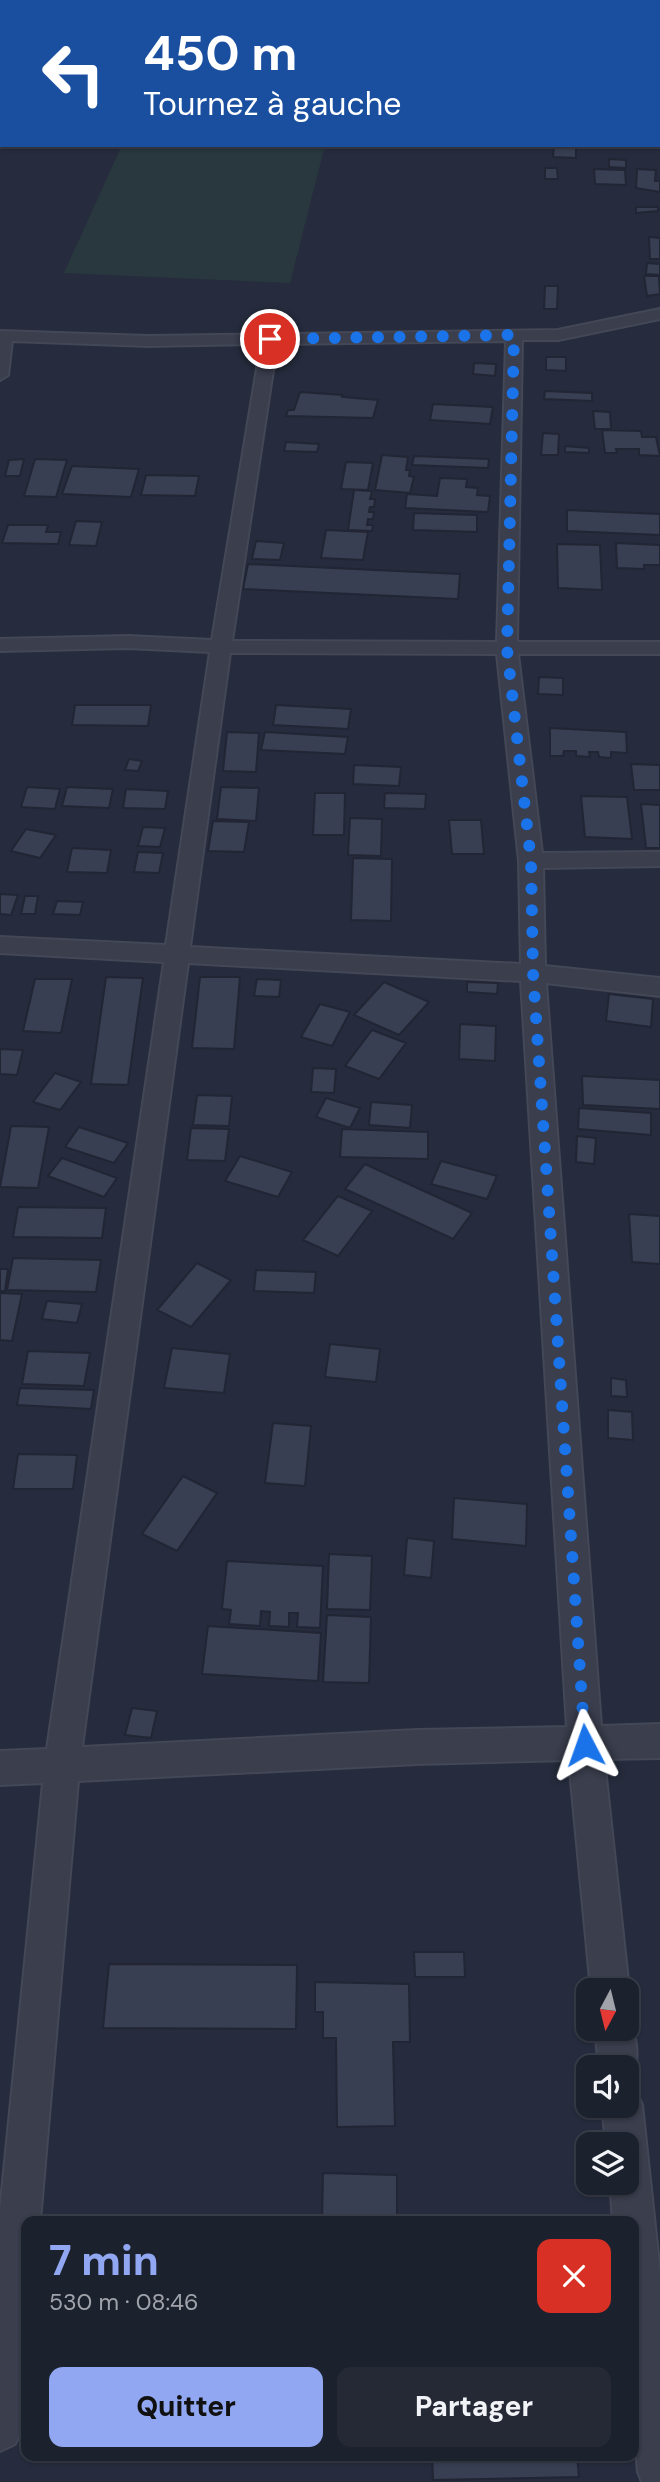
<!DOCTYPE html>
<html lang="fr">
<meta charset="utf-8">
<style>
:root{--surface:#1c212e;--page:#252936;--text:#f1f3f6;--muted:#a0a3aa;--line:#3a3e4a;--accent:#91a7f1}
body{margin:0;font-family:"DM Sans",sans-serif;background:var(--page);color:var(--text);height:100vh;display:flex;flex-direction:column;font-size:26px;white-space:nowrap}
*{box-sizing:border-box;margin:0}
p{font-size:23px;color:var(--muted)}
.icon{flex:none;width:38px;height:38px;fill:none;stroke:currentColor;stroke-width:2;stroke-linecap:round;stroke-linejoin:round}
.map{position:relative;flex:1;overflow:hidden}
.side{position:absolute;left:21px;top:2216px;width:618px;height:245px;display:flex;flex-direction:column;background:var(--surface);border-radius:14px;box-shadow:0 2px 5px #0004,0 0 0 2px var(--line)}
.side>*{flex:none}
.guide{position:absolute;left:0px;top:0px;width:662px;height:147px;box-shadow:0 2px 5px #0004,0 0 0 2px var(--line);background:#1a4fa0;color:#fff;overflow:hidden}
.needle{width:46px;rotate:187deg}
.fabs{position:absolute;left:576px;top:1978px;display:grid;gap:14px}
.fabs a{display:grid;place-items:center;width:63px;height:63px;border-radius:14px;background:var(--surface);box-shadow:0 2px 5px #0004,0 0 0 2px var(--line);font-size:35px}
.pin{position:absolute;display:grid;place-items:center;width:60px;height:60px;color:#fff;margin:-30px;border:4px solid #fff;border-radius:50%;box-shadow:0 2px 7px #0007}
.me{position:absolute;width:77px;margin:-38px;rotate:356deg;stroke-linejoin:round;filter:drop-shadow(0 0 5px #0008)}
.turn{display:flex;align-items:center;gap:24px;height:147px;padding:0 28px;font-size:32px}
.turn .icon{width:91px;height:91px;stroke-width:2.5}
.turn b{display:block;font-size:49px;line-height:60px}
.round{display:grid;place-items:center;flex:none;width:74px;height:74px;border-radius:14px;background:var(--page)}
.headline{display:flex;align-items:center;justify-content:space-between;height:119px;padding:0 28px}
h1{font-size:42px;font-weight:800;line-height:52px;color:var(--accent)}
.primary-button{display:flex;gap:14px;margin-top:auto;padding:14px 28px}
.primary-button a{flex:1;height:80px;border-radius:14px;background:var(--accent);color:#111;font-size:28px;font-weight:800;line-height:80px;text-align:center}
.primary-button a+a{background:var(--page);color:var(--text)}
.map>svg:first-child{display:block}
.green{fill:#28383e}
.building{fill:#383f52;stroke:#212534;stroke-width:2}
.lines{fill:none;stroke-linecap:round;stroke-linejoin:round}
.street-casing{stroke:#434756;stroke-width:4}
.secondary-casing{stroke:#434756;stroke-width:4}
.street{fill:#3a3e4d;fill-rule:evenodd}
.secondary{fill:#484d60;fill-rule:evenodd}
.route{stroke:#1a73e8;stroke-width:12;stroke-dasharray:0 21.6}
</style>
<div class="map">
<svg width="660" height="2482" viewBox="0 0 660 2482">
<rect width="100%" height="100%" fill="#262c3d"/>
<path class="green" d="M 122,145 L 325,145 L 290,283 L 64,273 Z"/>
<path class="building" d="M 554,145 L 576,145 L 576,158 L 553,157 Z
M 609,159 L 626,160 L 626,168 L 609,167 Z
M 545,168 L 557,168 L 558,179 L 545,179 Z
M 594,169 L 625,170 L 626,185 L 595,184 Z
M 637,169 L 656,170 L 655,181 L 660,181 L 660,192 L 636,188 Z
M 636,207 L 658,207 L 658,211 L 636,213 Z
M 649,237 L 660,238 L 660,259 L 650,259 Z
M 647,263 L 660,264 L 660,275 L 646,274 Z
M 644,276 L 659,276 L 660,294 L 647,296 Z
M 545,286 L 558,286 L 557,309 L 544,309 Z
M 546,357 L 566,357 L 566,371 L 546,370 Z
M 474,363 L 496,364 L 495,376 L 473,374 Z
M 545,391 L 592,393 L 592,401 L 544,399 Z
M 300,392 L 343,395 L 342,397 L 378,400 L 373,418 L 286,416 L 288,410 L 294,410 Z
M 433,404 L 493,407 L 490,424 L 430,420 Z
M 593,411 L 610,412 L 611,429 L 595,429 Z
M 602,430 L 641,431 L 642,437 L 656,437 L 660,456 L 639,455 L 639,449 L 616,449 L 617,453 L 605,453 Z
M 543,433 L 559,434 L 558,455 L 541,455 Z
M 286,442 L 319,444 L 317,452 L 284,451 Z
M 565,446 L 589,448 L 589,453 L 565,452 Z
M 382,455 L 408,457 L 406,470 L 410,470 L 409,476 L 414,477 L 410,493 L 375,490 Z
M 414,456 L 489,459 L 488,468 L 412,465 Z
M 24,459 L 20,476 L 5,476 L 9,460 Z
M 35,459 L 67,460 L 56,497 L 24,496 Z
M 346,462 L 373,463 L 368,490 L 341,489 Z
M 72,466 L 139,469 L 131,497 L 62,494 Z
M 146,475 L 199,476 L 195,496 L 141,495 Z
M 440,478 L 467,479 L 466,487 L 478,488 L 477,495 L 490,496 L 488,512 L 405,508 L 407,494 L 437,496 Z
M 354,490 L 372,491 L 370,499 L 375,499 L 374,507 L 370,507 L 369,512 L 374,512 L 373,519 L 368,519 L 367,525 L 373,525 L 372,531 L 348,530 Z
M 567,510 L 660,514 L 660,535 L 567,531 Z
M 414,513 L 477,515 L 477,532 L 413,530 Z
M 76,521 L 102,522 L 96,546 L 69,545 Z
M 8,525 L 48,525 L 46,532 L 61,532 L 58,544 L 2,543 Z
M 326,530 L 368,532 L 363,560 L 321,558 Z
M 256,541 L 284,543 L 280,560 L 252,559 Z
M 616,543 L 660,545 L 660,565 L 644,565 L 644,569 L 617,568 Z
M 557,544 L 600,545 L 602,590 L 558,588 Z
M 248,564 L 460,574 L 458,599 L 243,589 Z
M 539,677 L 563,678 L 563,695 L 538,694 Z
M 75,705 L 151,705 L 148,726 L 72,725 Z
M 276,705 L 351,709 L 348,729 L 273,725 Z
M 550,728 L 626,732 L 627,753 L 611,752 L 611,758 L 599,757 L 598,752 L 589,752 L 590,757 L 576,756 L 576,751 L 564,751 L 563,756 L 550,756 Z
M 227,732 L 259,733 L 256,772 L 223,771 Z
M 265,732 L 348,737 L 345,754 L 261,750 Z
M 129,759 L 142,761 L 138,771 L 125,770 Z
M 631,764 L 660,765 L 660,790 L 634,790 Z
M 354,765 L 401,767 L 399,786 L 353,784 Z
M 27,787 L 60,789 L 55,809 L 21,807 Z
M 67,787 L 113,789 L 109,808 L 62,806 Z
M 221,787 L 259,788 L 256,821 L 217,819 Z
M 126,789 L 168,791 L 165,809 L 123,808 Z
M 315,793 L 345,793 L 344,835 L 313,835 Z
M 385,793 L 426,794 L 425,809 L 384,808 Z
M 581,796 L 627,797 L 632,839 L 585,837 Z
M 641,804 L 660,805 L 660,848 L 646,848 Z
M 350,818 L 382,819 L 381,856 L 348,855 Z
M 449,820 L 481,820 L 484,854 L 452,854 Z
M 213,821 L 249,822 L 244,852 L 208,851 Z
M 143,827 L 165,828 L 160,847 L 138,846 Z
M 26,829 L 56,835 L 40,858 L 11,851 Z
M 72,848 L 111,850 L 107,873 L 67,872 Z
M 138,852 L 163,853 L 159,873 L 134,872 Z
M 353,858 L 392,859 L 391,921 L 351,920 Z
M 0,894 L 18,895 L 11,915 L 0,914 Z
M 25,896 L 38,896 L 35,914 L 21,914 Z
M 57,901 L 83,902 L 80,915 L 53,914 Z
M 106,977 L 143,978 L 128,1085 L 91,1084 Z
M 200,977 L 240,977 L 234,1049 L 192,1048 Z
M 35,979 L 72,979 L 61,1033 L 23,1031 Z
M 257,979 L 281,980 L 279,997 L 254,996 Z
M 384,982 L 429,1002 L 399,1035 L 354,1015 Z
M 467,982 L 498,983 L 497,994 L 467,992 Z
M 609,994 L 653,999 L 651,1027 L 606,1021 Z
M 320,1004 L 350,1012 L 332,1046 L 301,1037 Z
M 460,1024 L 496,1026 L 495,1061 L 459,1059 Z
M 372,1030 L 406,1043 L 379,1079 L 345,1066 Z
M 0,1049 L 23,1050 L 17,1075 L 0,1074 Z
M 313,1068 L 336,1069 L 334,1093 L 311,1092 Z
M 55,1073 L 81,1082 L 60,1110 L 33,1102 Z
M 582,1076 L 660,1080 L 660,1109 L 583,1105 Z
M 197,1095 L 232,1096 L 229,1126 L 193,1125 Z
M 326,1098 L 360,1108 L 350,1128 L 316,1117 Z
M 371,1102 L 412,1105 L 410,1128 L 369,1125 Z
M 579,1108 L 651,1113 L 651,1135 L 578,1129 Z
M 11,1126 L 49,1127 L 38,1188 L 0,1187 Z
M 79,1127 L 128,1143 L 114,1163 L 65,1147 Z
M 191,1128 L 229,1129 L 225,1161 L 187,1160 Z
M 342,1129 L 428,1132 L 428,1159 L 340,1157 Z
M 577,1136 L 596,1138 L 594,1164 L 576,1162 Z
M 240,1156 L 292,1172 L 278,1197 L 225,1181 Z
M 62,1158 L 117,1178 L 104,1197 L 48,1176 Z
M 441,1161 L 497,1176 L 487,1199 L 431,1184 Z
M 365,1164 L 472,1213 L 453,1239 L 345,1189 Z
M 338,1196 L 372,1211 L 338,1256 L 303,1240 Z
M 18,1207 L 106,1208 L 102,1238 L 13,1237 Z
M 629,1214 L 660,1216 L 660,1264 L 632,1262 Z
M 13,1258 L 101,1260 L 96,1292 L 7,1290 Z
M 197,1263 L 231,1280 L 191,1327 L 157,1310 Z
M 0,1269 L 8,1269 L 5,1291 L 0,1291 Z
M 256,1270 L 316,1272 L 314,1293 L 254,1291 Z
M 0,1293 L 22,1294 L 12,1341 L 0,1340 Z
M 47,1301 L 82,1304 L 77,1323 L 42,1319 Z
M 330,1344 L 380,1349 L 376,1382 L 325,1377 Z
M 172,1348 L 230,1354 L 224,1393 L 164,1388 Z
M 28,1351 L 90,1353 L 84,1386 L 22,1384 Z
M 611,1378 L 626,1380 L 627,1397 L 611,1396 Z
M 20,1388 L 94,1390 L 91,1409 L 17,1405 Z
M 608,1410 L 632,1412 L 633,1440 L 608,1438 Z
M 273,1423 L 311,1426 L 305,1486 L 265,1483 Z
M 18,1454 L 77,1455 L 73,1489 L 13,1489 Z
M 183,1476 L 217,1493 L 177,1551 L 142,1534 Z
M 454,1498 L 527,1504 L 526,1546 L 452,1539 Z
M 407,1538 L 434,1541 L 431,1578 L 404,1575 Z
M 329,1554 L 372,1556 L 370,1610 L 327,1609 Z
M 227,1561 L 323,1566 L 320,1628 L 297,1627 L 298,1613 L 289,1613 L 289,1627 L 269,1626 L 270,1612 L 261,1611 L 260,1626 L 229,1624 L 231,1610 L 222,1609 Z
M 327,1615 L 371,1617 L 369,1683 L 323,1682 Z
M 208,1626 L 321,1633 L 318,1681 L 202,1674 Z
M 132,1708 L 157,1711 L 151,1738 L 125,1735 Z
M 414,1952 L 464,1952 L 465,1977 L 415,1977 Z
M 109,1964 L 297,1965 L 296,2029 L 103,2028 Z
M 315,1982 L 409,1984 L 410,2042 L 393,2042 L 395,2126 L 337,2127 L 336,2038 L 323,2038 L 323,2012 L 315,2012 Z
M 323,2173 L 397,2175 L 397,2217 L 420,2218 L 420,2221 L 322,2221 Z
M 432,2455 L 577,2455 L 579,2477 L 433,2480 Z"/>
<g class="lines">
<defs>
<path id="street" d="M 0,49 L 2,49 L 2,57 L 0,57 Z
M 0,118 L 2,118 L 2,126 L 0,126 Z
M 660,309 L 660,319 L 558,340 L 522,340 L 517,642 L 660,642 L 660,654 L 518,654 L 542,853 L 660,852 L 660,866 L 543,868 L 545,966 L 660,978 L 660,996 L 546,983 L 601,1726 L 660,1724 L 660,1758 L 604,1759 L 629,1990 L 626,1996 L 626,1990 L 591,1990 L 569,1760 L 417,1764 L 78,1781 L 40,2221 L 26,2221 L 26,2377 L 22,2429 L 15,2444 L 0,2451 L 0,2211 L 43,1783 L 0,1785 L 0,1751 L 47,1749 L 164,962 L 0,953 L 0,937 L 166,945 L 210,652 L 128,648 L 0,651 L 0,639 L 128,636 L 212,640 L 261,344 L 148,346 L 12,341 L 8,375 L 0,380 L 0,331 L 148,336 L 558,330 ZM 506,341 L 497,642 L 232,641 L 277,344 ZM 230,653 L 497,654 L 519,861 L 521,964 L 190,947 ZM 188,963 L 521,981 L 567,1727 L 417,1730 L 82,1747 Z
M 626,2014 C 637,2032 640,2061 632,2081 L 626,2083 L 626,2067 L 599,2067 L 595,2028 L 626,2028 Z
M 626,2087 L 636,2091 L 642,2105 L 660,2273 L 660,2482 L 642,2482 L 638,2472 L 634,2426 L 634,2221 L 613,2221 L 610,2182 L 626,2182 L 626,2144 L 606,2144 L 602,2105 L 626,2105 Z"/>
<path id="secondary" d="M 646,0 L 660,0 L 660,5 L 660,2 Z"/>
</defs>
<use href="#street" class="street-casing"/>
<use href="#secondary" class="secondary-casing"/>
<use href="#street" class="street"/>
<use href="#secondary" class="secondary"/>
</g>
<g class="lines">
<path class="route" d="M 270,339 L 514,335 L 507,649 L 531,861 L 533,973 L 585,1745"/>
</g>
</svg>
<div class="fabs">
<a><svg class="needle" viewBox="-14 -14 28 28"><path d="M0-13l5 13h-10z" fill="#e53935"/><path d="M0 13l5-13h-10z" fill="#a0a3aa"/></svg></a>
<a><svg class="icon" aria-label="sound" viewBox="0 0 24 24"><path d="M4 9h4l5-4v14l-5-4H4zM17 9q2 3 0 6"/></svg></a>
<a><svg class="icon" aria-label="layers" viewBox="0 0 24 24"><path d="M12 4l9 5-9 5-9-5zM3 14l9 5 9-5"/></svg></a>
</div>
<div class="pin" style="left:270px;top:339px;background:#d93025"><svg class="icon" aria-label="arrive" viewBox="0 0 24 24"><path d="M6 21V4h12l-3 4 3 4H6"/></svg></div>
<svg class="me" style="left:585px;top:1745px" viewBox="-20 -20 40 40"><path d="M0-17L14 15 0 8-14 15z" fill="#1a73e8" stroke="#fff" stroke-width="4"/></svg>
<div class="guide">
<div class="turn"><svg class="icon" aria-label="left" viewBox="0 0 24 24"><path d="M17 20v-9H6M10 6l-5 5 5 5"/></svg><div><b>450 m</b>Tournez à gauche</div></div>
</div>
<section class="side">
<div class="headline"><div><h1>7 min</h1><p>530 m · 08:46</p></div><a class="round" style="background:#d93025;color:#fff"><svg class="icon" aria-label="close" viewBox="0 0 24 24"><path d="M6 6l12 12M18 6L6 18"/></svg></a></div>
<div class="primary-button"><a>Quitter</a><a>Partager</a></div>
</section>
</div>
